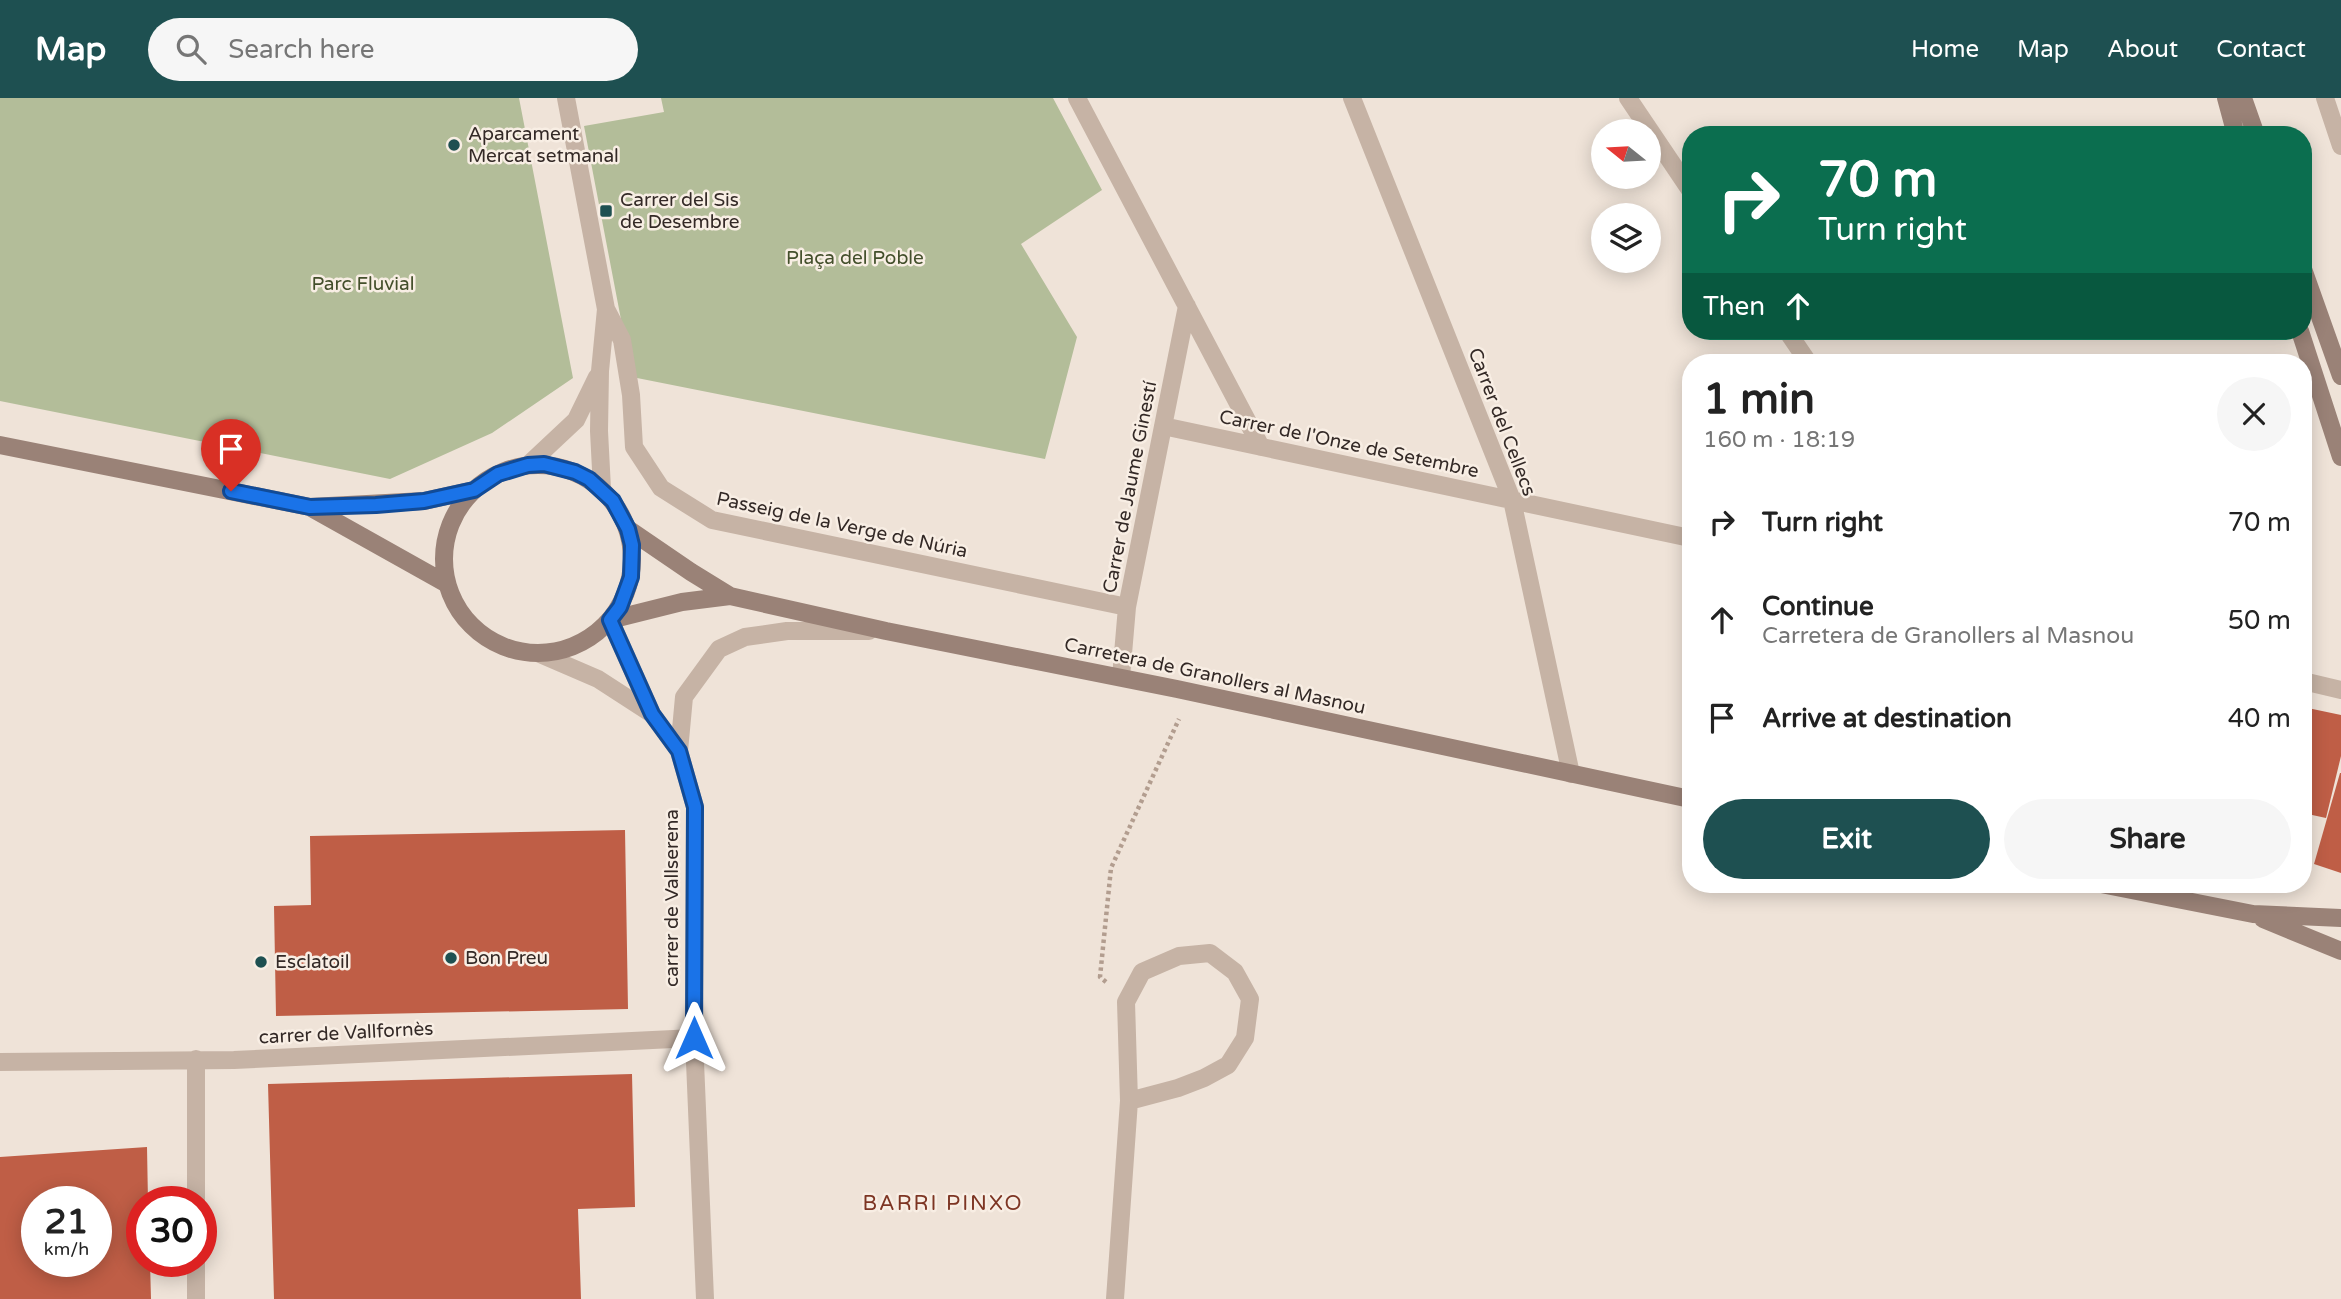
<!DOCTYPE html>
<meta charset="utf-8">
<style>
:root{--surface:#fff;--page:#f6f6f6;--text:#222;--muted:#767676;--accent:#1e5051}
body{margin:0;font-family:"Varela Round",sans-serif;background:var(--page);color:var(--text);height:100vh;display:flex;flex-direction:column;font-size:26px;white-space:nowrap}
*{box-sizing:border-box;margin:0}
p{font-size:23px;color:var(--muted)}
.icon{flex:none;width:38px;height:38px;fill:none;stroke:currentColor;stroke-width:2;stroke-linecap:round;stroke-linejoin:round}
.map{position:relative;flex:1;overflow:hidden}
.drawer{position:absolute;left:1682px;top:256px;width:630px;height:539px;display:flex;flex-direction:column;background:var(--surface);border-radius:28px;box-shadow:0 4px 18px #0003}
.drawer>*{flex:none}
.top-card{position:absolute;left:1682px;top:28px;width:630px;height:214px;border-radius:28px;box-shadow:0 4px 18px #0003;background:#0b6e4f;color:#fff;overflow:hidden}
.needle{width:46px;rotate:288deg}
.controls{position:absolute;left:1591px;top:21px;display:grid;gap:14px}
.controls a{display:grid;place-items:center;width:70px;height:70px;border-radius:50%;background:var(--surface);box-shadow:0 4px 18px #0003;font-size:35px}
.speed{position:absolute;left:21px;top:1088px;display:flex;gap:14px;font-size:35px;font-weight:700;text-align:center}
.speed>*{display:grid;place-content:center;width:91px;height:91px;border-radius:50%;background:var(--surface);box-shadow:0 4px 18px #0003;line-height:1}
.speed small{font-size:18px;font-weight:400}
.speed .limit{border:10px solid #d22;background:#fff;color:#111}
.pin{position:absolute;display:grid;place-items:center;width:60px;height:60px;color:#fff;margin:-72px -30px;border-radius:50% 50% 50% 0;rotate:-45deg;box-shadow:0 0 7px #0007}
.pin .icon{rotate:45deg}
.me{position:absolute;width:77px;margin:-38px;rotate:0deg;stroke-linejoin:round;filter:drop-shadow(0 0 5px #0008)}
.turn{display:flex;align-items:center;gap:24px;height:147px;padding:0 21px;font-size:32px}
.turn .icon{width:91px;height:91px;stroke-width:2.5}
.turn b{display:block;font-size:49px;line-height:60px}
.then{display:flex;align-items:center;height:66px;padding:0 21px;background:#0003;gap:14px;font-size:26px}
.round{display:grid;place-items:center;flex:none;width:74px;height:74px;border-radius:37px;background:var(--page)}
.headline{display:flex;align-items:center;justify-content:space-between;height:119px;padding:0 21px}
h1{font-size:42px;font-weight:700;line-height:52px}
.action{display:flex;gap:14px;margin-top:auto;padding:14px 21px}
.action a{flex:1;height:80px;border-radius:42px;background:var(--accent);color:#fff;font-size:28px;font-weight:700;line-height:80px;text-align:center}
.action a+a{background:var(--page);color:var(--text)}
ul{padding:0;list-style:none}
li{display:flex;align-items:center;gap:21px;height:98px;padding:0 21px}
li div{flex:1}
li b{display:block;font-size:26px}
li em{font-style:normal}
header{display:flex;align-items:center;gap:42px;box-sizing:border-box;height:98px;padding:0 35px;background:var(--accent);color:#fff}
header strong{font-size:33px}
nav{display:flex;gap:38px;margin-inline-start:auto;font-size:24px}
.search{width:490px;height:63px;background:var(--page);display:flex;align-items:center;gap:18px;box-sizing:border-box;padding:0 24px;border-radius:38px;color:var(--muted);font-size:26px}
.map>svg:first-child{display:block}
.green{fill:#b3bd99}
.building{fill:#bf5e46;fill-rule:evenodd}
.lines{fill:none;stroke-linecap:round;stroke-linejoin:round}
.path{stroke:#b29d8f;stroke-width:4.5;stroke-dasharray:3.5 3.5;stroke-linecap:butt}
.street{stroke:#c6b3a5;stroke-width:18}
.secondary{stroke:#9a8277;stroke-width:18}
.route-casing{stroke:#114b97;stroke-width:18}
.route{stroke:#1a73e8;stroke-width:12}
.poi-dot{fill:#1e5051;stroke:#f8eee4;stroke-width:2.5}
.labels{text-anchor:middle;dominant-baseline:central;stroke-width:5;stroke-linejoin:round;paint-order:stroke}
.poi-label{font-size:19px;fill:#332926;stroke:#f8eee4;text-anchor:start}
.park-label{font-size:19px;fill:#434f2b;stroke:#f8eee4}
.street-label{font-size:19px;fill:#332926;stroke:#f8eee4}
.neighbourhood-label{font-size:21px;letter-spacing:2px;fill:#7d3523;stroke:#f8eee4}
</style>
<header>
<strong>Map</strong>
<div class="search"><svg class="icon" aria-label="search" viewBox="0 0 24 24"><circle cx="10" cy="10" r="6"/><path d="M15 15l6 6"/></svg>Search here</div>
<nav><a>Home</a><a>Map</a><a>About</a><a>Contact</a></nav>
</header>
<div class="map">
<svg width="2341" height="1201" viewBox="0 0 2341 1201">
<rect width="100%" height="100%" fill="#efe3d8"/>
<path class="green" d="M 0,0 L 519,0 L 573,280 L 492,335 L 390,381 L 0,303 Z
M 661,0 L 1053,0 L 1102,92 L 1021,146 L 1077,239 L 1045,361 L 632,279 L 584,28 L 664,14 Z"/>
<path class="building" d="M 2303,609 L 2341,617 L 2341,658 L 2326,720 L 2303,715 Z
M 2340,675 L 2341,675 L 2341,775 L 2314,766 Z
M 625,732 L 628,911 L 276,918 L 274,808 L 311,807 L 310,738 Z
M 632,976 L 635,1109 L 578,1111 L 581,1201 L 274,1201 L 268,986 Z
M 147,1049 L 148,1104 L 142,1104 L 142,1164 L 150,1164 L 151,1201 L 0,1201 L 0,1059 ZM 37,1104 L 96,1104 L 96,1164 L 37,1164 Z"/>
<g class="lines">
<path class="path" d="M 1106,884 L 1100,879 L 1111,770 L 1179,621"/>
<path class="street" d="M 566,0 L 606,211 L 600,273 L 599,333 L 602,391
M 1077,0 L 1261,349
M 1352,0 L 1512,402 L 1571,676
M 1628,0 L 1690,92
M 2325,0 L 2341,48
M 606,211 L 622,242 L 631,297 L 634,349 L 661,390 L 712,422 L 1127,509
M 1787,233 L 1808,264
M 1163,328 L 1690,440
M 528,367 L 576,322 L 597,279
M 610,522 L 652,616 L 679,653 L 695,709 L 694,940 L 705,1201
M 540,556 L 598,581 L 652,616
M 1121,579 L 1127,509 L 1187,208
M 2303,583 L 2341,592
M 679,653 L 684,599 L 719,551 L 745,539 L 787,533 L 869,533
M 196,961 L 196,1104
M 0,964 L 234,962 L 694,940
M 196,1164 L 196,1201
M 1115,1201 L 1129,1003 L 1126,904 L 1142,874 L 1179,858 L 1210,855 L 1235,874 L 1250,901 L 1245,940 L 1228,967 L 1204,980 L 1178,990 L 1129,1003"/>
<path class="secondary" d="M 2226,0 L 2236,37
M 2243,0 L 2256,37
M 2303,171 L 2341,278
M 2300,233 L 2341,359
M 0,347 L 310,409 L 424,403 L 474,392
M444 461a94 94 0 1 1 188 0a94 94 0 1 1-188 0Z
M 313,411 L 447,486
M 628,431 L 691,474 L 730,498 L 886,533 L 1177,591 L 1690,701
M 610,522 L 682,504 L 730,498
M 2101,786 L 2253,816 L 2341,820
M 2263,821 L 2341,853"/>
</g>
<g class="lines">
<defs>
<path id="route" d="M 231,393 L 310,409 L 376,407 L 424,403 L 474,392 L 498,376 L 528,367 L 544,366 L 575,374 L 589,381 L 613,403 L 628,431 L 632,447 L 631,479 L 620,509 L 610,522 L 652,616 L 679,653 L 695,709 L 694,940"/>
</defs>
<use href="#route" class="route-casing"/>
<use href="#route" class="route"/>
</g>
<g class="poi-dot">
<circle cx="454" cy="47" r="7"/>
<rect x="599" y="106" width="14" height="14" rx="3.5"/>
<circle cx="451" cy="860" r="7"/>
<circle cx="261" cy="864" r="7"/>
</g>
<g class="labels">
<g class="poi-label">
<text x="468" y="36">Aparcament<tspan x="468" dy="22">Mercat setmanal</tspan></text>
<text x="620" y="102">Carrer del Sis<tspan x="620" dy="22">de Desembre</tspan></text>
<text x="465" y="860">Bon Preu</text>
<text x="275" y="864">Esclatoil</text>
</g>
<g class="park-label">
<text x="855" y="160">Plaça del Poble</text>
<text x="363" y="186">Parc Fluvial</text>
</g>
<g class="street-label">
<text transform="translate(1502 324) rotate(69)">Carrer del Cellecs</text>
<text transform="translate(1349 346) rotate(12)">Carrer de l'Onze de Setembre</text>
<text transform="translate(1130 389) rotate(-79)">Carrer de Jaume Ginestí</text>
<text transform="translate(842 427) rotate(12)">Passeig de la Verge de Núria</text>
<text transform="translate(1215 578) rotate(12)">Carretera de Granollers al Masnou</text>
<text transform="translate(672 800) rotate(-90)">carrer de Vallserena</text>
<text transform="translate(346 935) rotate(-3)">carrer de Vallfornès</text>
</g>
<g class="neighbourhood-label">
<text x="943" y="1105">BARRI PINXO</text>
</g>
</g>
</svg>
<div class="controls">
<a><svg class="needle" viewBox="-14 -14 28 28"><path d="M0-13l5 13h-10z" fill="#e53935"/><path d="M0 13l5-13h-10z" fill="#767676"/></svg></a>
<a><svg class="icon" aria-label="layers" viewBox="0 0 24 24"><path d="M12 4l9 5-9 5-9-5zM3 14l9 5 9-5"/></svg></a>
</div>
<div class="speed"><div>21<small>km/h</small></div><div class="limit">30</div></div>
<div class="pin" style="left:231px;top:393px;background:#d93025"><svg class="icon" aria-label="arrive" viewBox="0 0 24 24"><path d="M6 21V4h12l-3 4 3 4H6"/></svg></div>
<svg class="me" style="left:694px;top:940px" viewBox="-20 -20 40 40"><path d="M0-17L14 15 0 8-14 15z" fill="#1a73e8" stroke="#fff" stroke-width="4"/></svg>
<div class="top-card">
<div class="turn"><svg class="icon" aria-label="right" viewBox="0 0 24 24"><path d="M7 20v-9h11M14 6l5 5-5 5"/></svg><div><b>70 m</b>Turn right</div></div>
<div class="then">Then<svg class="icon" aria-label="ahead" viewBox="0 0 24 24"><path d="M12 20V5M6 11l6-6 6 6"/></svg></div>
</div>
<section class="drawer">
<div class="headline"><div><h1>1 min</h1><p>160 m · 18:19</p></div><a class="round"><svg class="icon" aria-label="close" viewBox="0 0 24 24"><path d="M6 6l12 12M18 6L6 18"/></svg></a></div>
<ul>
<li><svg class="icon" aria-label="right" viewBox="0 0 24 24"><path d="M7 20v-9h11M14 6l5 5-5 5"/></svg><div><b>Turn right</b></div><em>70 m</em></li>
<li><svg class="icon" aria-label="ahead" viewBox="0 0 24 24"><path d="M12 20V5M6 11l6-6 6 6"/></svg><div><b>Continue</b><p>Carretera de Granollers al Masnou</p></div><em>50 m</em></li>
<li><svg class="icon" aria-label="arrive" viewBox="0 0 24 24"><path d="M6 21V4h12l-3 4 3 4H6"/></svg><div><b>Arrive at destination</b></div><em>40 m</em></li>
</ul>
<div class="action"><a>Exit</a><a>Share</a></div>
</section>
</div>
